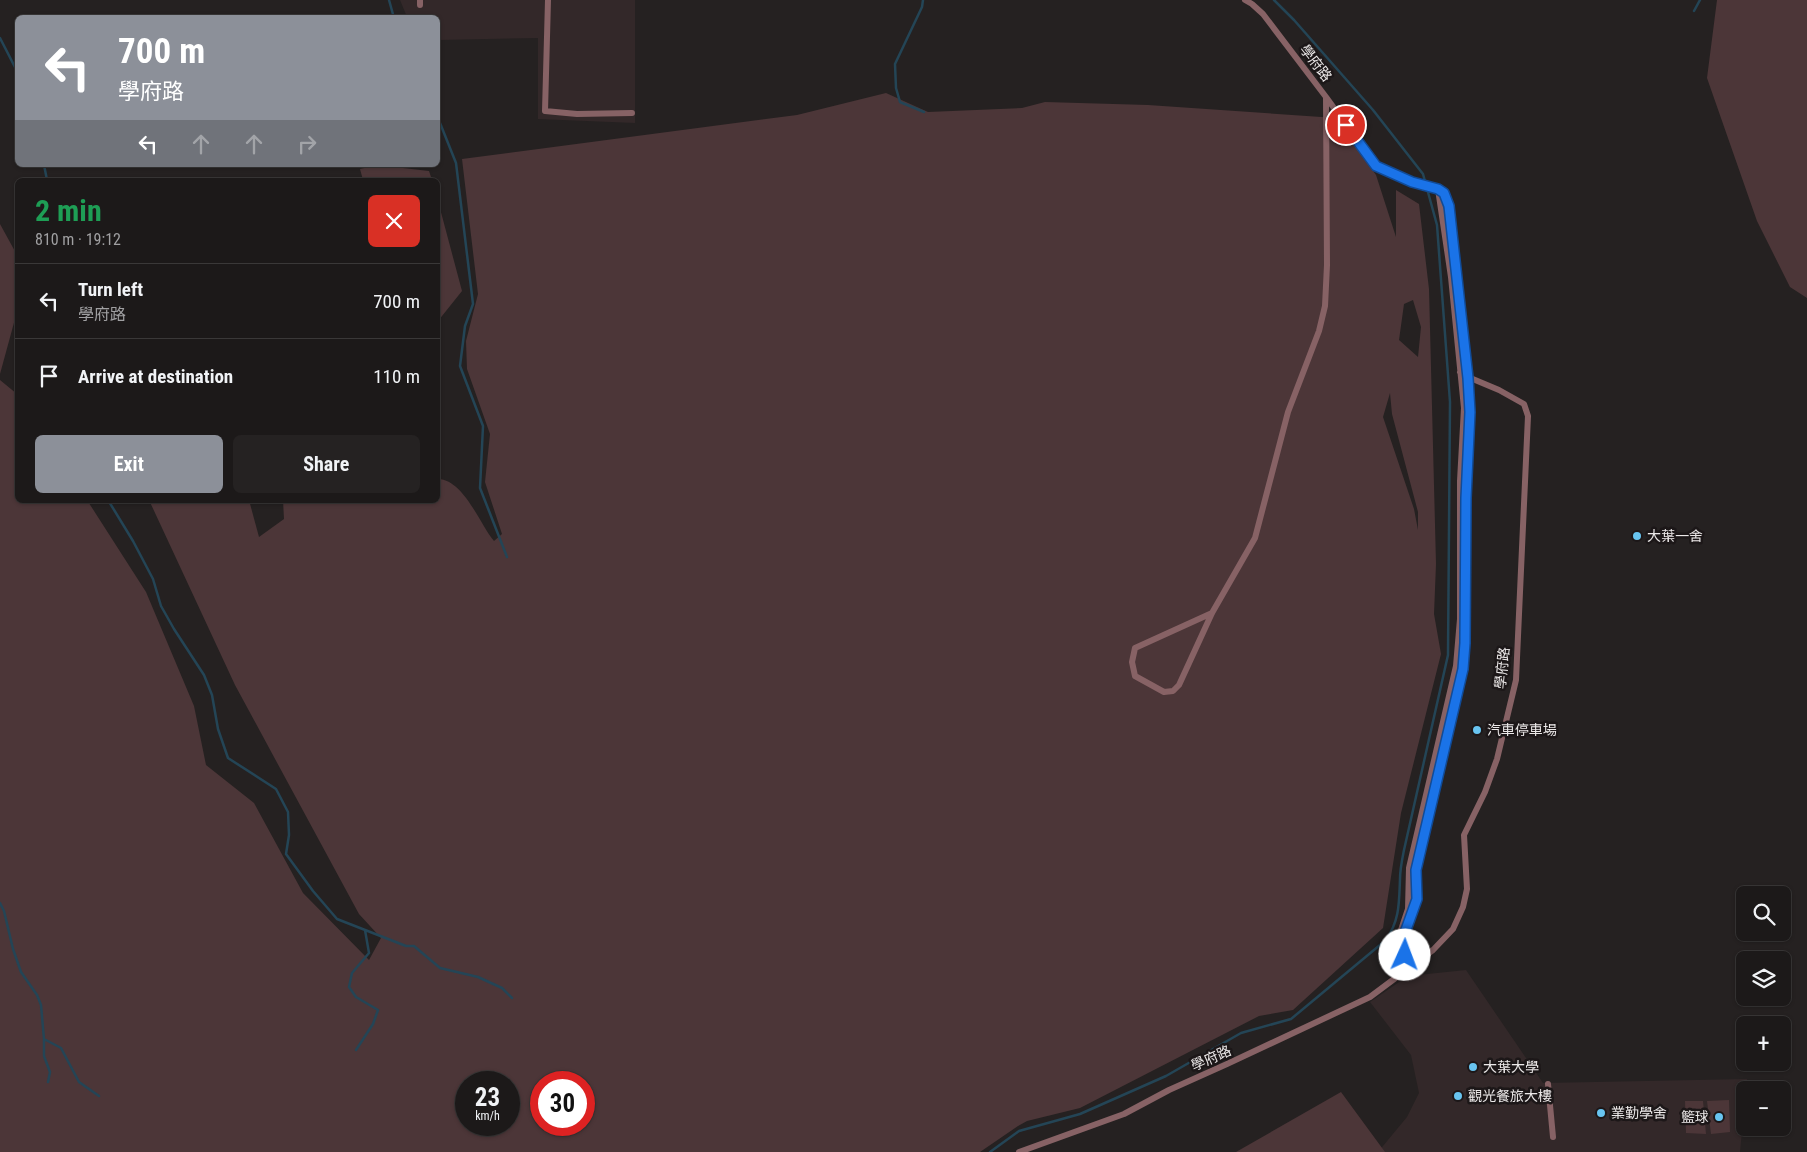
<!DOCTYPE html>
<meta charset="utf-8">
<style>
:root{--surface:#1c1919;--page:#252222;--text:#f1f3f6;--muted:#a0a0a2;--line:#3a3838;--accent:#8c9099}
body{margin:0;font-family:"Roboto Condensed","Noto Sans TC",sans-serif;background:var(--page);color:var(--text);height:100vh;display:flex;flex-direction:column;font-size:19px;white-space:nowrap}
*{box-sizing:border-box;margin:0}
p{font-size:16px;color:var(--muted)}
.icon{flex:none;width:28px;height:28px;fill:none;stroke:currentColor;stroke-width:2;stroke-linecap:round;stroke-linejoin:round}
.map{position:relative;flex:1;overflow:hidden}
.details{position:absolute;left:15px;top:178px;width:425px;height:325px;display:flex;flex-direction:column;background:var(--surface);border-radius:8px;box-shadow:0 1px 4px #0004,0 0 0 1px var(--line)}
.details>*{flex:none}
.banner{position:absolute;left:15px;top:15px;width:425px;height:152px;border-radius:8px;box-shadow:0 1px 4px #0004,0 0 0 1px var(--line);background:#8c9099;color:#fff;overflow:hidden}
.buttons{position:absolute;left:1736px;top:886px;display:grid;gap:10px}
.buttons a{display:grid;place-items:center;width:55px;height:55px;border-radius:8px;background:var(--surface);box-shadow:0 1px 4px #0004,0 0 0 1px var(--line);font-size:25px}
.speed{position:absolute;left:455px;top:1071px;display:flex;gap:10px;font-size:25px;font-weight:700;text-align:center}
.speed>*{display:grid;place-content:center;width:65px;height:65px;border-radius:50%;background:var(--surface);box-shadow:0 1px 4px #0004,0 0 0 1px var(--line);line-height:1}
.speed small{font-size:12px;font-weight:400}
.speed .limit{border:8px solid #d22;background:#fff;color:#111}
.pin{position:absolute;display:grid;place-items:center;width:42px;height:42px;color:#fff;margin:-21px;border:2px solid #fff;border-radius:50%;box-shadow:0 1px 5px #0007}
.me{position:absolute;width:55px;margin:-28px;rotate:2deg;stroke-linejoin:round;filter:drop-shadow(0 0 4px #0008)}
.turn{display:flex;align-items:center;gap:18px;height:105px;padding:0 20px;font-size:22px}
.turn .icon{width:65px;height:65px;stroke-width:2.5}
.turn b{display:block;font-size:35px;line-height:42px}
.lanes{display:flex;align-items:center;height:48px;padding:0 20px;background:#0003;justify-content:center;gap:25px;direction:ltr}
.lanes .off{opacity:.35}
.round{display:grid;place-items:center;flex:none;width:52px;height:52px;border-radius:8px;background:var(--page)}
.headline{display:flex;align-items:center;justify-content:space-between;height:85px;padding:0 20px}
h1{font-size:30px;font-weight:700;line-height:38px;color:#1e9e55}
.button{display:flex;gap:10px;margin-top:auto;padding:10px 20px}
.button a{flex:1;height:58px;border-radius:8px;background:var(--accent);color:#fff;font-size:20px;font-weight:700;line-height:58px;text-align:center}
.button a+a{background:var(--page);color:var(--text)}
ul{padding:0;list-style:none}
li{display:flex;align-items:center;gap:15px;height:75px;padding:0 20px;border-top:1px solid var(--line)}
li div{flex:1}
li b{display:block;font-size:19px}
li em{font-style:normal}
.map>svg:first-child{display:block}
.built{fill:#332829}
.green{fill:#4c3638;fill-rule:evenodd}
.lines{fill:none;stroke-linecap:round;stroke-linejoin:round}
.stream{stroke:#244556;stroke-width:2.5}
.minor{stroke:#876265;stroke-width:6}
.route-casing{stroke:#114b97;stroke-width:12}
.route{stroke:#1a73e8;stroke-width:9}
.poi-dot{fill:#68c4f0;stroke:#1c1718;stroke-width:2}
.labels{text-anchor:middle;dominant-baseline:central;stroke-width:5;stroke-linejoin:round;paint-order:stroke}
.street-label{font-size:14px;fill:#ece9e9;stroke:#1c1718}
.poi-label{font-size:14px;fill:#ece9e9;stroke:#1c1718;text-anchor:start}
</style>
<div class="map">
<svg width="1807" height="1152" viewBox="0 0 1807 1152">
<rect width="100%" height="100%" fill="#252121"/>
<path class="built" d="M 400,0 L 635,0 L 635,123 L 538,119 L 538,38 L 438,40 L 438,18 L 407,17 Z
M 1466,970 L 1543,1083 L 1747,1079 L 1740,1152 L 1378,1152 L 1407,1117 L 1419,1093 L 1411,1055 L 1370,1002 L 1408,976 Z"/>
<path class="green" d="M 1717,0 L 1807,0 L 1807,298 L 1790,287 L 1757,221 L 1707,78 Z
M 886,93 L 928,112 L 1022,108 L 1045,102 L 1148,105 L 1336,118 L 1376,175 L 1396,237 L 1396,190 L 1419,204 L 1429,289 L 1436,564 L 1434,614 L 1441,654 L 1401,813 L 1383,928 L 1293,1010 L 1259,1016 L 1080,1108 L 1027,1121 L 1018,1126 L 980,1152 L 0,1152 L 0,380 L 17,394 L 18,500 L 87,500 L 146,592 L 194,706 L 206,765 L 254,803 L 303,893 L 369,960 L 381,938 L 359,914 L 235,685 L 149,500 L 249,500 L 259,537 L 284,519 L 283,500 L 438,500 L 438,479 C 464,480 479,523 494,541 L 502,534 L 485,482 L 490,434 L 467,369 L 466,341 L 478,294 L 462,159 L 797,115 ZM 1413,300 L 1421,327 L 1418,357 L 1399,340 L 1404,304 ZM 1390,393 L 1392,414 L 1418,512 L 1418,530 L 1414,509 L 1383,417 ZM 466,1082 L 509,1082 L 509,1125 L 466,1125 ZM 541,1082 L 584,1082 L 584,1125 L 541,1125 Z
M 377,165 L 429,171 L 432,180 L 363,180 L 360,169 Z
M 438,201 L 462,291 L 438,321 Z
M 0,224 L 17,255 L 18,308 L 0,374 Z
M 1341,1092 L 1385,1152 L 1236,1152 Z
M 1729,1100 L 1730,1132 L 1711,1134 L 1707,1101 Z
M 1685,1101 L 1703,1101 L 1706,1134 L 1686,1133 Z"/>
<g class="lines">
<path class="stream" d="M 389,0 L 394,18
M 923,0 L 922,7 L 895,64 L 896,88 L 900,102 L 924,112
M 1694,11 L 1700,0
M 0,38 L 18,73
M 438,118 L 456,163 L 473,304 L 465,326 L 460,366 L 483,426 L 480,488 L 507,557
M 44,165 L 47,180
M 108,500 L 133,541 L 153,579 L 161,606 L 174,629 L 204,675 L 212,695 L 218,729 L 228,758 L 276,789 L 288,812 L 289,835 L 286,854 L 313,891 L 337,919 L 406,946 L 414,946 L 440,968 L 478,977 L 502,988 L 512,998
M 0,903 L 4,911 L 13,949 L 21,972 L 37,995 L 41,1005 L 44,1039 L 61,1048 L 79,1082 L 99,1096
M 44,1040 L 44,1056 L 50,1072 L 48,1082
M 356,1050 L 373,1024 L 378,1010 L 356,997 L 349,987 L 352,973 L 369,953 L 365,930
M 990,1152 L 1019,1131 L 1080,1114 L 1166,1076 L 1241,1033 L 1291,1019 L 1386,940 C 1400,920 1399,902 1400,879 C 1400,869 1402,860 1404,850 L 1448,655 L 1450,402 L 1437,225 L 1423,174 L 1373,110 L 1294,20 L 1274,0"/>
<path class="minor" d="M 420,0 L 420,5
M 548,0 L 545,111 L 577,114 L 632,113
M 1245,0 L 1252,4 L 1263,14 L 1326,97 L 1376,166 L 1412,182 L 1438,189 L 1444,193 L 1449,206 L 1468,377 L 1470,412 L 1466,498 L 1465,643 L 1463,669 L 1416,870 L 1417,899 L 1402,941 L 1409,966
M 1212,613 L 1135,648 L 1132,662 L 1135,676 L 1164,692 L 1173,691 L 1179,685 L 1212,613 L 1255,538 L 1288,412 L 1319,331 L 1325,306 L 1327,265 L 1326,98
M 1404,970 L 1399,955 L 1397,942 L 1408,909 L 1409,868 L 1456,666 L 1460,619 L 1460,481 L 1464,408 L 1451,277 L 1438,189
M 1548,1084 L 1553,1137
M 1019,1152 L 1124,1114 L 1169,1090 L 1227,1064 L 1370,997 L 1433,950 L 1453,929 L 1463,907 L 1467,889 L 1464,835 L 1485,792 L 1497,759 L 1516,680 L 1528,416 L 1524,404 L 1499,390 L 1468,377 L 1460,372"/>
</g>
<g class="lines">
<defs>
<path id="route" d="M 1346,125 L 1376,166 L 1412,182 L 1438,189 L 1444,193 L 1449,206 L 1468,378 L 1470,412 L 1466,498 L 1465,643 L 1463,669 L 1416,870 L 1417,899 L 1402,941 L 1405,955"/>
</defs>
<use href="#route" class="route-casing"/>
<use href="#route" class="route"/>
</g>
<g class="poi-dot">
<circle cx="1637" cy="536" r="5"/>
<circle cx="1477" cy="730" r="5"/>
<circle cx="1473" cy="1067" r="5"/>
<circle cx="1458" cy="1096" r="5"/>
<circle cx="1601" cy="1113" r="5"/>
<circle cx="1719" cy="1117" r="5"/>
</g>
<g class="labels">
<g class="street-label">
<text transform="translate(1316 63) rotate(52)">學府路</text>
<text transform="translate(1502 668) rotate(-84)">學府路</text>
<text transform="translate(1211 1058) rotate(-24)">學府路</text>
</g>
<g class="poi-label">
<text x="1647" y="536">大葉一舍</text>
<text x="1487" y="730">汽車停車場</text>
<text x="1483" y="1067">大葉大學</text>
<text x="1468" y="1096">觀光餐旅大樓</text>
<text x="1611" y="1113">業勤學舍</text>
<text x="1709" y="1117" text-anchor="end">籃球</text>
</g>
</g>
</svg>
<div class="buttons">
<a><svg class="icon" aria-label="search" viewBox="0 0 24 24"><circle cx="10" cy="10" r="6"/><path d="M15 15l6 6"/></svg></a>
<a><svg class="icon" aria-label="layers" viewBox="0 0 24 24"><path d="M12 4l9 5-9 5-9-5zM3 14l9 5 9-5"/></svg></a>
<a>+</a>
<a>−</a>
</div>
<div class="speed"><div>23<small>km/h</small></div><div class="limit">30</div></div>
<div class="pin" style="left:1346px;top:125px;background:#d93025"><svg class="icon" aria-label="arrive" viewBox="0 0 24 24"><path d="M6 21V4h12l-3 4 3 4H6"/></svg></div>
<svg class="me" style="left:1405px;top:955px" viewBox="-20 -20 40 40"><circle r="19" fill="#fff"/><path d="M0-13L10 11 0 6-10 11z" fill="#1a73e8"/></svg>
<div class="banner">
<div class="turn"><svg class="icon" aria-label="left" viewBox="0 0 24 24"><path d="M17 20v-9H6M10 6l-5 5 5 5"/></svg><div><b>700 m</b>學府路</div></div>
<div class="lanes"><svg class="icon" aria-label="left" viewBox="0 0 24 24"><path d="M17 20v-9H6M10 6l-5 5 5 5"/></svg><svg class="icon off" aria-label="ahead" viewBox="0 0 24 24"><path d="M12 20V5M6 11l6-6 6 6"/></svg><svg class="icon off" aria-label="ahead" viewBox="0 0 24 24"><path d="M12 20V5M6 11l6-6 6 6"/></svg><svg class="icon off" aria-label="right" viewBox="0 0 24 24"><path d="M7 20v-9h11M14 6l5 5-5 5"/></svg></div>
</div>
<section class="details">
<div class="headline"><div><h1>2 min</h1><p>810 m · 19:12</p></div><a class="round" style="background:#d93025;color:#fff"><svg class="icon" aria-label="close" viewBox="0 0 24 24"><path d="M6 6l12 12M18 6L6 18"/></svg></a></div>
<ul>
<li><svg class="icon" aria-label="left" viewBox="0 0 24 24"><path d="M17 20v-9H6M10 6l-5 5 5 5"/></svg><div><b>Turn left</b><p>學府路</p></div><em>700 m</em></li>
<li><svg class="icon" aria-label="arrive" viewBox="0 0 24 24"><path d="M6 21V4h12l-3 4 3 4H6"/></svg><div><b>Arrive at destination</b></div><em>110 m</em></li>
</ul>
<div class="button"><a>Exit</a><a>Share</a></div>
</section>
</div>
